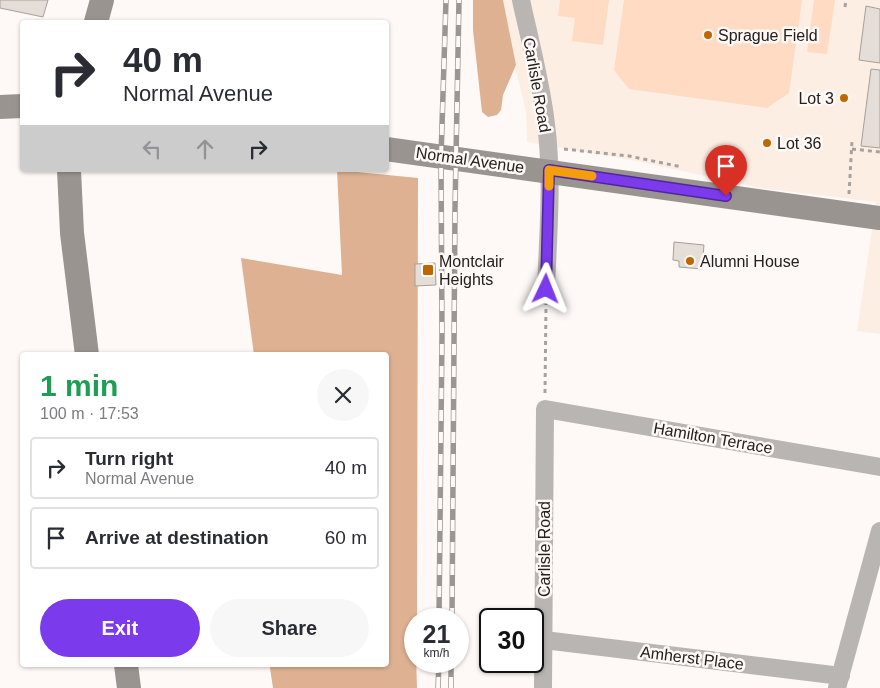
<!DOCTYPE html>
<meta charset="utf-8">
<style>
:root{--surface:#fff;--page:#f7f7f7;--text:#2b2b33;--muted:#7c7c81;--line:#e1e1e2;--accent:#7c3aed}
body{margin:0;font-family:Arial,sans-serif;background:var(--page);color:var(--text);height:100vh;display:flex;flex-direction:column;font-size:19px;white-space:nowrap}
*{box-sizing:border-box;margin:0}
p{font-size:16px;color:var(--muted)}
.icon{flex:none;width:28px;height:28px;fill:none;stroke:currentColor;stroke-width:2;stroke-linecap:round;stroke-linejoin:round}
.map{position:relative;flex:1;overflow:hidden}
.panel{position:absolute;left:20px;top:352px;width:369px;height:315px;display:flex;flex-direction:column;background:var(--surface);border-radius:5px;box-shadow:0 1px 4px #0004}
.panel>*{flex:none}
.guide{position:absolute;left:20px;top:20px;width:369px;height:152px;border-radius:5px;box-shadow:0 1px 4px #0004;background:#fff;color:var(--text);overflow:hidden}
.speed{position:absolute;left:404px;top:608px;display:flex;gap:10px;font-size:25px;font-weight:700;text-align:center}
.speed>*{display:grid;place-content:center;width:65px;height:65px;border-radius:50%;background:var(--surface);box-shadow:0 1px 4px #0004;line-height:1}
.speed small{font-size:12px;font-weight:400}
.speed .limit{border:2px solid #111;border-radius:8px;background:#fff;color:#111}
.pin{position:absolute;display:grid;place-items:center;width:42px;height:42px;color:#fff;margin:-51px -21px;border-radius:50% 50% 50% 0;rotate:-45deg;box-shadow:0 0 5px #0007}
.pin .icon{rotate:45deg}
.me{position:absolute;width:55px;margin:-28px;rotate:2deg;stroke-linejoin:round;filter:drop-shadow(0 0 4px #0008)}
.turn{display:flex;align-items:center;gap:18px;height:105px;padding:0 20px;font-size:22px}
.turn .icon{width:65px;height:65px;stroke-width:2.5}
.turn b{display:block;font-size:35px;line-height:42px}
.lanes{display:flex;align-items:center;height:48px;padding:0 20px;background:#0003;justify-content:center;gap:25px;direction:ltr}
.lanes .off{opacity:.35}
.round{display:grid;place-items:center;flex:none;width:52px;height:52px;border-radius:26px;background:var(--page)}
.overview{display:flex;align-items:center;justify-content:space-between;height:85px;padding:0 20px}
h1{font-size:30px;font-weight:600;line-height:38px;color:#1e9e55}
.cta{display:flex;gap:10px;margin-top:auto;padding:10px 20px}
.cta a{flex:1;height:58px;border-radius:30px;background:var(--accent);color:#fff;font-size:20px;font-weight:600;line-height:58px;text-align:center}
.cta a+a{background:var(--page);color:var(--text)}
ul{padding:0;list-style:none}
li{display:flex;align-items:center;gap:15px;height:62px;margin:0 10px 8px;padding:0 10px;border:2px solid var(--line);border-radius:5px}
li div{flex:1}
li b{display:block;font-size:19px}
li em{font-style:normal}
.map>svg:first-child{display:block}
.built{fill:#fdeee3}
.green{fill:#fedbc2}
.forest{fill:#ddb191}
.building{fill:#e5ddd7;stroke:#a79f9a}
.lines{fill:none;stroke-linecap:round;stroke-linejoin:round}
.path{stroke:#a6a29f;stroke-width:3;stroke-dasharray:4 4;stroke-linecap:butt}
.street{stroke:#b9b5b3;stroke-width:18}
.secondary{stroke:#999490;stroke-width:24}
.rail-casing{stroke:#9a9693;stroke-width:5.5}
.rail{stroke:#fef9f6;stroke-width:4;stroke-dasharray:11;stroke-linecap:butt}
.route-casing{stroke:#51269a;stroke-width:12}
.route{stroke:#7c3aed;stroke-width:9}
.slow{stroke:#f59e0b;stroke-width:9}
.poi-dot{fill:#be6600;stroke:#fef9f6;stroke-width:2}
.labels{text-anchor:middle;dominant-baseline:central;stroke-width:5;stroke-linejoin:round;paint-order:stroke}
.poi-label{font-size:16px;fill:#23201e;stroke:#fef9f6;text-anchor:start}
.street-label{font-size:16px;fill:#23201e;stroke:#fef9f6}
</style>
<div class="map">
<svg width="880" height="688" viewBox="0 0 880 688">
<rect width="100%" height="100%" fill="#fef9f6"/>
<path class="built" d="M 497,0 L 880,0 L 880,334 L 857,331 L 876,202 L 760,188 L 636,161 L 527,142 L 526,110 Z"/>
<path class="green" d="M 560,0 L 609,0 L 603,45 L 572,41 L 575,18 L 558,16 Z
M 624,0 L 802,0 L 789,93 L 767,108 L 629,89 L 614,70 Z
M 814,0 L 835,0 L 827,54 L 807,52 Z"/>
<path class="forest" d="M 473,0 L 503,0 L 516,65 L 503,95 L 501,110 L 497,115 L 488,117 L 482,112 L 473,30 Z
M 337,170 L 418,178 L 417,619 L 415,619 L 417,688 L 273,688 L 270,668 L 272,665 L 386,665 L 386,355 L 254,355 L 241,258 L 342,275 Z"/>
<path class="building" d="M 0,0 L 48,0 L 43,17 L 0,8 Z
M 866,6 L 880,9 L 880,63 L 859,60 Z
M 871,69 L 880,70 L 880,148 L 861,146 Z
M 674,242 L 704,245 L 702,269 L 679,267 L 679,261 L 673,260 Z
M 435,263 L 436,285 L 415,286 L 415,264 Z"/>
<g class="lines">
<path class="path" d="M 845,7 L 846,0
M 564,149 L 629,156 L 682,167
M 852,149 L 880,152
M 849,194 L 852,141
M 545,393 L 546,304"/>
<path class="street" d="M 521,0 C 530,41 541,82 546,124 C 553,178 548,234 546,289
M 544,640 L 841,676
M 543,688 L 545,409 L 880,467
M 837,688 L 880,531"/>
<path class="secondary" d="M 96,22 L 102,0
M 0,107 L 22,106
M 386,149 L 880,218
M 69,170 L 72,233 L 87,355
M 126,665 L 129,688"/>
<defs>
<path id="rail" d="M 439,619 L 442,335 L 441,157 L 446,0
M 452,619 L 455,209 L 459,0
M 438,688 L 439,661
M 451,688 L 451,661"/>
</defs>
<use href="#rail" class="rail-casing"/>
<use href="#rail" class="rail"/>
</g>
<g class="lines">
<defs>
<path id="route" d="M 546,289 L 549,170 L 726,196"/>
</defs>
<use href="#route" class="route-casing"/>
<use href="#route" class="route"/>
<path class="slow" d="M 549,186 L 549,170 L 592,176"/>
</g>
<g class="poi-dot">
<circle cx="708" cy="35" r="5"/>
<circle cx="844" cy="98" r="5"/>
<circle cx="767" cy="143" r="5"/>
<circle cx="690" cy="261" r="5"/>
<rect x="422" y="264" width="12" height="12" rx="2.5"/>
</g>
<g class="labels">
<g class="poi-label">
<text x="718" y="35">Sprague Field</text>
<text x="834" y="98" text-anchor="end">Lot 3</text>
<text x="777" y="143">Lot 36</text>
<text x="439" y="261">Montclair<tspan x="439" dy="18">Heights</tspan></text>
<text x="700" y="261">Alumni House</text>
</g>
<g class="street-label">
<text transform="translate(537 85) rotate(80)">Carlisle Road</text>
<text transform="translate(470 160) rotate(8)">Normal Avenue</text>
<text transform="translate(713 438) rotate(10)">Hamilton Terrace</text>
<text transform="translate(544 549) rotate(-90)">Carlisle Road</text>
<text transform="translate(692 658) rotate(7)">Amherst Place</text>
</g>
</g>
</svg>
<div class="speed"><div>21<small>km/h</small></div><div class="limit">30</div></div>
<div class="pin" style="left:726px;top:196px;background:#d93025"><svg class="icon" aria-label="arrive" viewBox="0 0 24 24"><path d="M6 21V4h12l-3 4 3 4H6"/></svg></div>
<svg class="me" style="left:546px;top:289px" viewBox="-20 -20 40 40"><path d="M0-17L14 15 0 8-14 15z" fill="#7c3aed" stroke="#fff" stroke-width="4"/></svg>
<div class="guide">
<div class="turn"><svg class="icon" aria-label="right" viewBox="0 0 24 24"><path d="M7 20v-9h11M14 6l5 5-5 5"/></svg><div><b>40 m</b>Normal Avenue</div></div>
<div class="lanes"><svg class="icon off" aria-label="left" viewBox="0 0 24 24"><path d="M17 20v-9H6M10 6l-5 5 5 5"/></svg><svg class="icon off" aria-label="ahead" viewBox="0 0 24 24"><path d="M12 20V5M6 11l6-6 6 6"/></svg><svg class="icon" aria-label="right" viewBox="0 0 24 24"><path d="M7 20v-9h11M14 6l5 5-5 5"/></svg></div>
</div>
<section class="panel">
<div class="overview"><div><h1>1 min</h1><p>100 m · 17:53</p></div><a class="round"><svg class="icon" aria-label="close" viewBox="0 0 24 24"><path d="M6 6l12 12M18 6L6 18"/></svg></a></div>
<ul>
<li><svg class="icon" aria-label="right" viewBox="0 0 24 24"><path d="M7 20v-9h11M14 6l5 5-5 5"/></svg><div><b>Turn right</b><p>Normal Avenue</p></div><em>40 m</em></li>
<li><svg class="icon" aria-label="arrive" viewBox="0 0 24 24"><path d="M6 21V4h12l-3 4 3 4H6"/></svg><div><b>Arrive at destination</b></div><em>60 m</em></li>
</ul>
<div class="cta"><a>Exit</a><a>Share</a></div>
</section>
</div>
